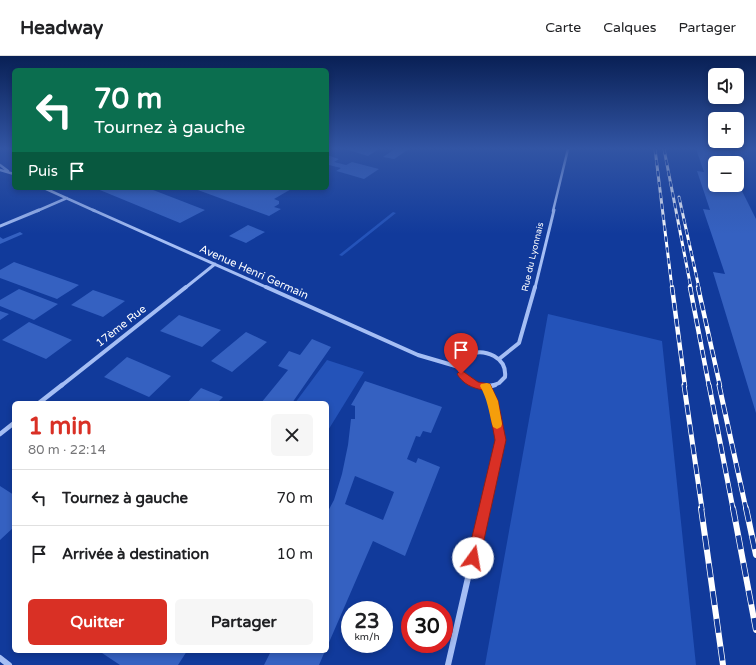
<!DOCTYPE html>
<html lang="fr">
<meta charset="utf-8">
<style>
:root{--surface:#fff;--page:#f6f6f6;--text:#202124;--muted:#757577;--line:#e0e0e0;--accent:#d93025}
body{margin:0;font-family:"Varela Round",sans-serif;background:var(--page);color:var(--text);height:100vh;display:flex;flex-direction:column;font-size:15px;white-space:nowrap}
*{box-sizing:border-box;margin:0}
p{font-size:13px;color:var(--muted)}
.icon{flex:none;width:22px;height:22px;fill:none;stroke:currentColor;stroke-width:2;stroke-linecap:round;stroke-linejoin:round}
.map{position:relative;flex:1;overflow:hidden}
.side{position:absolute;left:12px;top:345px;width:317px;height:252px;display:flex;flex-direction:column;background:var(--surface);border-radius:6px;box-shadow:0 2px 6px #0003}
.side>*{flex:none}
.banner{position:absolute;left:12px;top:12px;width:317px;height:122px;border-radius:6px;box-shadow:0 2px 6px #0003;background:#0b6e4f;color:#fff;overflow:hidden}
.tools{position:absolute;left:708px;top:12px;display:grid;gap:8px}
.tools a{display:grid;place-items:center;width:36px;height:36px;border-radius:6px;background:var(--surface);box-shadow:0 2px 6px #0003;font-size:20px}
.speed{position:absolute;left:341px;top:545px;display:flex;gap:8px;font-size:20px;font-weight:700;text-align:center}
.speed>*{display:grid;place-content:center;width:52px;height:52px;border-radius:50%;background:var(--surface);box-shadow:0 2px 6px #0003;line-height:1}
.speed small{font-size:10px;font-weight:400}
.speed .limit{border:6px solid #d22;background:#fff;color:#111}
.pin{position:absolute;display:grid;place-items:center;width:34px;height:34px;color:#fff;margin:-41px -17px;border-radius:50% 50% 50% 0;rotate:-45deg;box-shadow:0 0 4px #0007}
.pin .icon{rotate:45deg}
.me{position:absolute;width:44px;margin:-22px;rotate:13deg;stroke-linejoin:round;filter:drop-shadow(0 0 3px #0008)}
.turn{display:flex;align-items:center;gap:14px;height:84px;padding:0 16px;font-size:18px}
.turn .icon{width:52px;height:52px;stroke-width:2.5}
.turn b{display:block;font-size:28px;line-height:34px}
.then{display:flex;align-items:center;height:38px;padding:0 16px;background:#0003;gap:8px;font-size:15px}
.round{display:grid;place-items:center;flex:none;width:42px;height:42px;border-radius:6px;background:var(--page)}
.headline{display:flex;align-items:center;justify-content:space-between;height:68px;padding:0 16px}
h1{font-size:24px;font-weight:700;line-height:30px;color:var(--accent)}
.action{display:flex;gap:8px;margin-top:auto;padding:8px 16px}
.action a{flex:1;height:46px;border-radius:6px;background:var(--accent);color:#fff;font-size:16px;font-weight:700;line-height:46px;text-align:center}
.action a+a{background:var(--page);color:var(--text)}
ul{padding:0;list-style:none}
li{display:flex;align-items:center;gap:12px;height:56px;padding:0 16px;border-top:1px solid var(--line)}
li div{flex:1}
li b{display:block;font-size:15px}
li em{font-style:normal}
header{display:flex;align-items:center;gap:24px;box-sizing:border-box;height:56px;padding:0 20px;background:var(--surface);border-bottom:1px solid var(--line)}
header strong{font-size:19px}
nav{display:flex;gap:22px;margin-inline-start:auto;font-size:14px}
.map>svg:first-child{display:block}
.green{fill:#2453b9}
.building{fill:#3561c1;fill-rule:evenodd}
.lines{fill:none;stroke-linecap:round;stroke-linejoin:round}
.minor-far4{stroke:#a5bef4;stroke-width:2.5}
.minor-far3{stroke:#a5bef4;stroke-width:3}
.minor-far2{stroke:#a5bef4;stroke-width:4}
.minor-far1{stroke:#a5bef4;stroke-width:4.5}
.minor{stroke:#a5bef4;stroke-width:6}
.rail-far3-casing{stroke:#fff;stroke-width:3}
.rail-far2-casing{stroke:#fff;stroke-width:4.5}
.rail-far1-casing{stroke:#fff;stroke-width:5}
.rail-casing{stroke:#fff;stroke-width:6}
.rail-far3{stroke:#113a9b;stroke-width:2;stroke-dasharray:5.5;stroke-linecap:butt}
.rail-far2{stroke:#113a9b;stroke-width:3;stroke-dasharray:8;stroke-linecap:butt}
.rail-far1{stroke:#113a9b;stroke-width:3.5;stroke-dasharray:10;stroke-linecap:butt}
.rail{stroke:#113a9b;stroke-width:4.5;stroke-dasharray:14;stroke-linecap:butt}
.route{fill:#d93025;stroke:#8d1f18}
.slow{fill:#f59e0b}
.labels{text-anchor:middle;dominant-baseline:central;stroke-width:3;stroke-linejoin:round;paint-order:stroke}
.far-street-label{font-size:9px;fill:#fff;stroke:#113a9b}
.street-label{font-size:11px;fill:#fff;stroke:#113a9b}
</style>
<header>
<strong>Headway</strong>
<nav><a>Carte</a><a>Calques</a><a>Partager</a></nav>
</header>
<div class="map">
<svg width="756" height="609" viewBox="0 0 756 609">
<rect width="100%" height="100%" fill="#113a9b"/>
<path class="green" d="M 393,156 L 396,157 L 342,200 L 339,199 Z
M 548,258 L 662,285 L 696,609 L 485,609 Z
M 327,304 L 364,316 L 327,376 L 327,347 L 295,347 Z"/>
<path class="building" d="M 345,93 L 379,93 L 368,100 Z
M 395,93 L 409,93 L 394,103 L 383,101 Z
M 696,93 L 728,93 L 735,107 L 715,107 L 715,129 L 737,129 L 737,125 L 756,163 L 756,357 L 713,216 L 725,218 L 703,153 L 710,154 L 697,115 L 704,116 Z
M 327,99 L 339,103 L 334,106 L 346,109 L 352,106 L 379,113 L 364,123 L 340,116 L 336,115 L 341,112 L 329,109 L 327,110 Z
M 95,132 L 148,132 L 205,154 L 180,167 Z
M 198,132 L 293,132 L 274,143 L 279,145 L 279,148 L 274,151 L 281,153 L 269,160 L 195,133 Z
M 248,169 L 265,176 L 246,187 L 229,180 Z
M 20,176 L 23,178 L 0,188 L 0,181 L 3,183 Z
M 14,206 L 79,229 L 57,243 L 0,222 L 0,214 Z
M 19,233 L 58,248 L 34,264 L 0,250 L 0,244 Z
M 93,234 L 125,245 L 103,261 L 71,249 Z
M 0,255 L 9,258 L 0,264 Z
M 179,259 L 221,274 L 202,291 L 160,275 Z
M 29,266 L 72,284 L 46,303 L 2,284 Z
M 246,276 L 267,286 L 232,316 L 211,305 Z
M 312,283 L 331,291 L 292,347 L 261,347 L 288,314 L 278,310 L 289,295 L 300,299 Z
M 127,301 L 171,320 L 149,341 L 104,321 Z
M 365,325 L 442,351 L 431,377 L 423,375 L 420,381 L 416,380 L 407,403 L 416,407 L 418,402 L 440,411 L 405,500 L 373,485 L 327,591 L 327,457 L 334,444 L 342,418 L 348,389 L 351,363 L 355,363 L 355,350 L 351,349 ZM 355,420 L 394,436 L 383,464 L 345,448 Z
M 201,332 L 223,341 L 217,347 L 187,347 Z
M 0,430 L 14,439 L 14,471 L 0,484 Z
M 99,595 L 187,595 L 178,609 L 120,609 Z
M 271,595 L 325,595 L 319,609 L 264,609 Z"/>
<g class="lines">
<path class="minor-far4" d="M 0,109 L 8,115
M 0,114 L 14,118
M 44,132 L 95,155
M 37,155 L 67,142
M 553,155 L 568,93"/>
<path class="minor-far3" d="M 93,154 L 268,232
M 0,170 L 39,154
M 185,232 L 215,208
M 535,232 L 554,154"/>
<path class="minor-far2" d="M 266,231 L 418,299 L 459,311
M 499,303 L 519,287 L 535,231
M 61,330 L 186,231
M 479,330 C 443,319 465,285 494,300 C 503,305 506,312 505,321 L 499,327 L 492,330"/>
<path class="minor-far1" d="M 476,329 L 490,330 L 495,329
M 39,347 L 62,329
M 0,378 L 14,367
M 484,453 L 500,384 L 493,345 L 487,331"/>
<path class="minor" d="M 0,602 L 9,609
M 448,609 L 484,452"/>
<defs>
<path id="rail-far3" d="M 655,93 L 672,232
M 664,93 L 691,232
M 679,141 L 699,232"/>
<path id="rail-far2" d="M 672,231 L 685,330
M 690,231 L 709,330
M 698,231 L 720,330"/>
<path id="rail-far1" d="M 684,329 L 702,453
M 709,329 L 733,453
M 719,329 L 746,453"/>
<path id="rail" d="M 701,452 L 723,609
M 733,452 L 756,574
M 746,452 L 756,499"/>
</defs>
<use href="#rail-far3" class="rail-far3-casing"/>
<use href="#rail-far2" class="rail-far2-casing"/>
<use href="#rail-far1" class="rail-far1-casing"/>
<use href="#rail" class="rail-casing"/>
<use href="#rail-far3" class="rail-far3"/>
<use href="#rail-far2" class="rail-far2"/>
<use href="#rail-far1" class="rail-far1"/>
<use href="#rail" class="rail"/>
</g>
<linearGradient id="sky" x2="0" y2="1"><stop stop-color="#092055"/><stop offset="0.52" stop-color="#3255a4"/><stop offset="1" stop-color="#3255a4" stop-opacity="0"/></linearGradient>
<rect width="756" height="178" fill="url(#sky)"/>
<path class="route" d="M 461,314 L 478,326 L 490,328 L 498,345 L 506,384 L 480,502 L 478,507 L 473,508 L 469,507 L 467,502 L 495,384 L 488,345 L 483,334 C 472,332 463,328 457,318 Z"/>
<path class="slow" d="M 487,327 L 490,328 L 498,345 L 502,368 L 501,371 L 497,373 L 493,371 L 492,368 C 489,355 487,342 480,330 L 481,328 Z"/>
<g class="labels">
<g class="far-street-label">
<text transform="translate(533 201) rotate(-77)">Rue du Lyonnais</text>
</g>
<g class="street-label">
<text transform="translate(254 216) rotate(24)">Avenue Henri Germain</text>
<text transform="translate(121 270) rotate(-38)">17ème Rue</text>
</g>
</g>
</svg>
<div class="tools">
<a><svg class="icon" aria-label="sound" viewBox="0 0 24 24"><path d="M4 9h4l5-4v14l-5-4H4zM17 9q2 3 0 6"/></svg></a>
<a>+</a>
<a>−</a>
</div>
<div class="speed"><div>23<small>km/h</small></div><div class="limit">30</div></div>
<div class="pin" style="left:461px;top:318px;background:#d93025"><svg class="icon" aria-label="arrive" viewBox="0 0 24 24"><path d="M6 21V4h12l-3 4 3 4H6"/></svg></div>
<svg class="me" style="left:473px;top:502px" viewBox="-20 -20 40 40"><circle r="19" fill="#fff"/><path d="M0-13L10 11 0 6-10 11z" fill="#d93025"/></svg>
<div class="banner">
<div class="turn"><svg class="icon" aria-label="left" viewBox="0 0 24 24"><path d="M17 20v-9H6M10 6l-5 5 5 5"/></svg><div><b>70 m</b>Tournez à gauche</div></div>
<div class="then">Puis<svg class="icon" aria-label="arrive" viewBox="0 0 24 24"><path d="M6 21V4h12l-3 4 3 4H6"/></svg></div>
</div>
<section class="side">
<div class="headline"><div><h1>1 min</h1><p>80 m · 22:14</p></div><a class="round"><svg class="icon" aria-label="close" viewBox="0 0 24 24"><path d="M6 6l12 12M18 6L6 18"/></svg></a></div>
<ul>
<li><svg class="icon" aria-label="left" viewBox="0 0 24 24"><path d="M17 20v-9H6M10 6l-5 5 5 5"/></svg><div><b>Tournez à gauche</b></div><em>70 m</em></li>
<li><svg class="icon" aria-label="arrive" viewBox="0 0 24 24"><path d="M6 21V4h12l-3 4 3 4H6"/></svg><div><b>Arrivée à destination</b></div><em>10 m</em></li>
</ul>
<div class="action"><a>Quitter</a><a>Partager</a></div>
</section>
</div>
